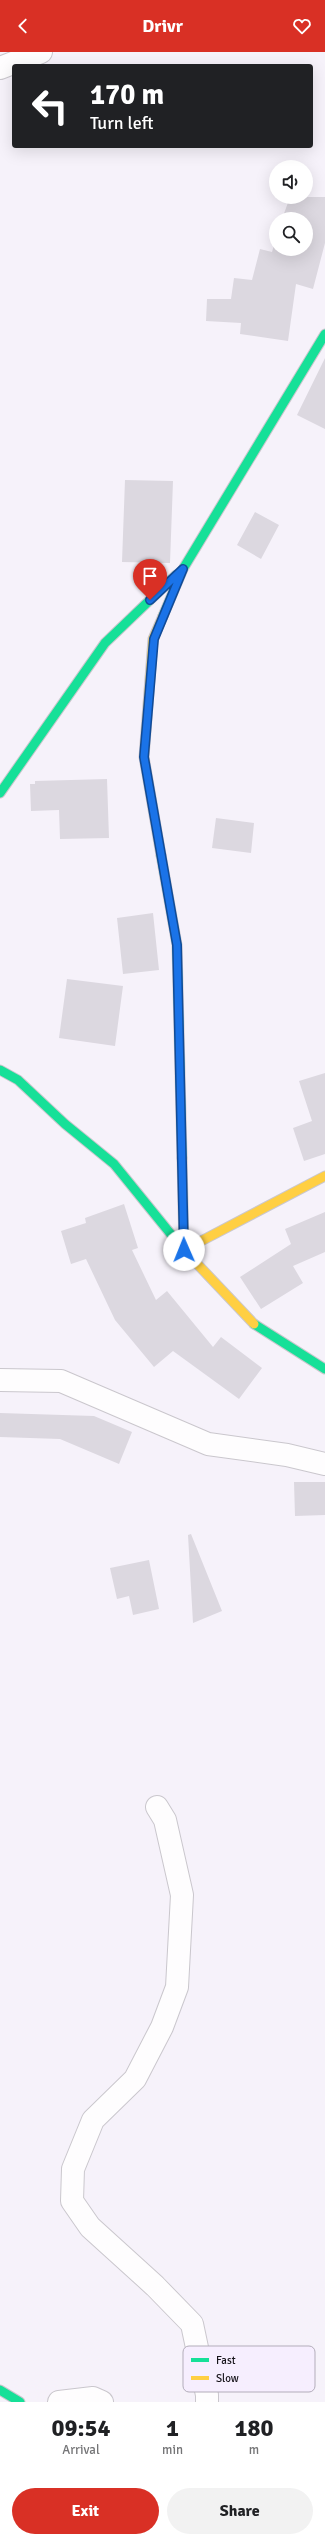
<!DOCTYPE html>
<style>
:root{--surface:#fff;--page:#f2f2f2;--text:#202124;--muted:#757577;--accent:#d93025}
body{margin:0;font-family:Signika,sans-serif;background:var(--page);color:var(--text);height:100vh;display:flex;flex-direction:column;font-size:15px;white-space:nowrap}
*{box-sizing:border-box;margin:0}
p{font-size:13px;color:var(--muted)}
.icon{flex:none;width:22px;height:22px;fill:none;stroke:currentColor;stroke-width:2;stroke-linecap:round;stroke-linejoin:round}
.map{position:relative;height:2350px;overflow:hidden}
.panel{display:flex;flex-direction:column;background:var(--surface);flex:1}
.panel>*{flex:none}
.banner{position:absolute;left:12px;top:12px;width:301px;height:84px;border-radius:4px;box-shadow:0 4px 16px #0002;background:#202124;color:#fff;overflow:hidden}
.fabs{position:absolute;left:269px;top:108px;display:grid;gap:8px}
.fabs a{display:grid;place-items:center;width:44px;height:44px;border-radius:50%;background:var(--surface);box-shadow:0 4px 16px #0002;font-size:20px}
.pin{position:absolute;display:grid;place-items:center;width:34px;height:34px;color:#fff;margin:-41px -17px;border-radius:50% 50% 50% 0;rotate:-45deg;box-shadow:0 0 4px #0007}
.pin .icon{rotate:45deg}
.me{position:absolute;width:44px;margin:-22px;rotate:359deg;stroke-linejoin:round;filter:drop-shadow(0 0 3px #0008)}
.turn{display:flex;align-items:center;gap:14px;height:84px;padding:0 12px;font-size:18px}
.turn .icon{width:52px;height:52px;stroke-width:2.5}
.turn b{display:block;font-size:28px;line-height:34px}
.eta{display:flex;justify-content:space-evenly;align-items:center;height:68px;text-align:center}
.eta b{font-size:24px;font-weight:800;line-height:28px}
.primary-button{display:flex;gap:8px;margin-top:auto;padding:8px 12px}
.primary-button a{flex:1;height:46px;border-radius:24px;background:var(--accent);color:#fff;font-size:16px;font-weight:800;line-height:46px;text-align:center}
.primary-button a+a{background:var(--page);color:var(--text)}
header{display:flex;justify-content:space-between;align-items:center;height:52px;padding:0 12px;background:var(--accent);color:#fff;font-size:18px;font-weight:800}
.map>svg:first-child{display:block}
.building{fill:#dcd8e0}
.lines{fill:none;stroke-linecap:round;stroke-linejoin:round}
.street-casing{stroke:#cac7cd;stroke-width:24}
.fast-casing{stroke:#cac7cd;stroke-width:11}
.slow-casing{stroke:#cac7cd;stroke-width:11}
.street{stroke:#fefdfe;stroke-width:22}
.fast{stroke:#16e098;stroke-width:9}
.slow{stroke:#ffcf43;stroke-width:9}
.route-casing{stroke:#114b97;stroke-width:10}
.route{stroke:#1a73e8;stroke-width:7}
.key{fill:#f6eefe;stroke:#b3adba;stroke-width:1}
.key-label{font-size:11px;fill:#17141a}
</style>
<header><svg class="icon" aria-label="back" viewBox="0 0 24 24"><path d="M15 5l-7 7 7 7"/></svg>Drivr<svg class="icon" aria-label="heart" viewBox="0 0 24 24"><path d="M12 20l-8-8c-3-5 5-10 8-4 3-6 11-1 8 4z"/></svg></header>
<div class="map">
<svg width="325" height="2350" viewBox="0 0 325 2350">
<rect width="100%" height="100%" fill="#f6f2fa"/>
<path class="building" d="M 290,145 L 325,145 L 325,191 L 313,237 L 296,232 L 288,289 L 240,282 L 241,271 L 206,269 L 207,247 L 231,247 L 234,226 L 252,228 L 260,197 L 272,200 L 276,186 L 276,197 L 306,197 L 306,167 L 282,167 Z
M 325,306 L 325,377 L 297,363 Z
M 125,428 L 173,429 L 170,511 L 122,510 Z
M 255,460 L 279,473 L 261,507 L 237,493 Z
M 107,727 L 109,786 L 60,787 L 59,758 L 31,759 L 30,732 L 35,732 L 35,729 Z
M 216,766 L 254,771 L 251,801 L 212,796 Z
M 153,861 L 159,918 L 123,922 L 117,866 Z
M 67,927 L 123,934 L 115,994 L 59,986 Z
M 325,1021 L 325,1102 L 304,1109 L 293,1076 L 312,1069 L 299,1029 Z
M 124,1152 L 138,1196 L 132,1198 L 156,1248 L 167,1239 L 213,1295 L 221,1285 L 262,1316 L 239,1347 L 173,1299 L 154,1315 L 115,1268 L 86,1207 L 71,1212 L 61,1179 L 86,1171 L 85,1166 Z
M 325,1160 L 325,1200 L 293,1214 L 303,1231 L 261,1257 L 240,1225 L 291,1192 L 285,1177 Z
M 0,1361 L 94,1364 L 132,1380 L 119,1412 L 60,1387 L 0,1385 Z
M 294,1430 L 325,1430 L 325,1463 L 295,1464 Z
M 191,1482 L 222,1559 L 193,1571 L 188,1483 Z
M 149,1508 L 159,1557 L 133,1563 L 129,1544 L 117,1547 L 110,1516 Z"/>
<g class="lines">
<defs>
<path id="street" d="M 0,16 L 41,0
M 0,1328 L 61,1329 L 208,1392 L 287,1403 L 325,1412
M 157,1755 L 165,1768 L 182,1843 L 177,1935 L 162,1975 L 135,2027 L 93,2068 L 73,2117 L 72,2149 L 90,2175 L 155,2234 L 192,2272 L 207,2343 L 207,2350
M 59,2350 L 93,2346 L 102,2350"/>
<path id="fast" d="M 163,564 L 183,517 L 325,282
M 0,741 L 105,591 L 176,523
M 161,803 L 177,893 L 182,1106
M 0,1018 L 18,1028 L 65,1072 L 114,1112 L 174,1186
M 254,1272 L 325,1317
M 0,2338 L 20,2350"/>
<path id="slow" d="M 161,803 L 144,705 L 153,587 L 163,564
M 182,1106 L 184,1198 L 254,1272
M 174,1186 L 184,1198 L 325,1124"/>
</defs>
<use href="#street" class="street-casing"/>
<use href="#fast" class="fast-casing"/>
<use href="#slow" class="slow-casing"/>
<use href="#street" class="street"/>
<use href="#fast" class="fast"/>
<use href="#slow" class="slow"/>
</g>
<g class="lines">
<defs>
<path id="route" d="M 150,548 L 183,517 L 154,587 L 144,705 L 177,893 L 184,1198"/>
</defs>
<use href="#route" class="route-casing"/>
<use href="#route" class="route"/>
</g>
<rect x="183" y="2294" width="132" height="46" rx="6" class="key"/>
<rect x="191" y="2306" width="18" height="4" fill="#16e098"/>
<rect x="191" y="2324" width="18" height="4" fill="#ffcf43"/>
<g class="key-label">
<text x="216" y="2312">Fast</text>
<text x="216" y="2330">Slow</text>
</g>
</svg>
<div class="fabs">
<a><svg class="icon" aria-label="sound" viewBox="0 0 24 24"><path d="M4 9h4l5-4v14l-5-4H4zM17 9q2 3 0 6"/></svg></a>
<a><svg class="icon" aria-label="search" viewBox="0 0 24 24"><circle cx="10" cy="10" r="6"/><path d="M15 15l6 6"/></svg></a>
</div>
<div class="pin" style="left:150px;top:548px;background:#d93025"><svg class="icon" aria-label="arrive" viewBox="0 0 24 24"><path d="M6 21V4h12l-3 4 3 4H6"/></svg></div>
<svg class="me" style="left:184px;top:1198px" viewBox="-20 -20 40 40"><circle r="19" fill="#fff"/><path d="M0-13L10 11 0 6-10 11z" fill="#1a73e8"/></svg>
<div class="banner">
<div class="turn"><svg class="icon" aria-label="left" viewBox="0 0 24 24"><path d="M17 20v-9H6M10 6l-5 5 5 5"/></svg><div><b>170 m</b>Turn left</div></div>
</div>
</div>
<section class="panel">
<div class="eta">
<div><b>09:54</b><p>Arrival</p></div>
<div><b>1</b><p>min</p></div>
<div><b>180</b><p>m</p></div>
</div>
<div class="primary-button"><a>Exit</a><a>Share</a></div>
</section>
